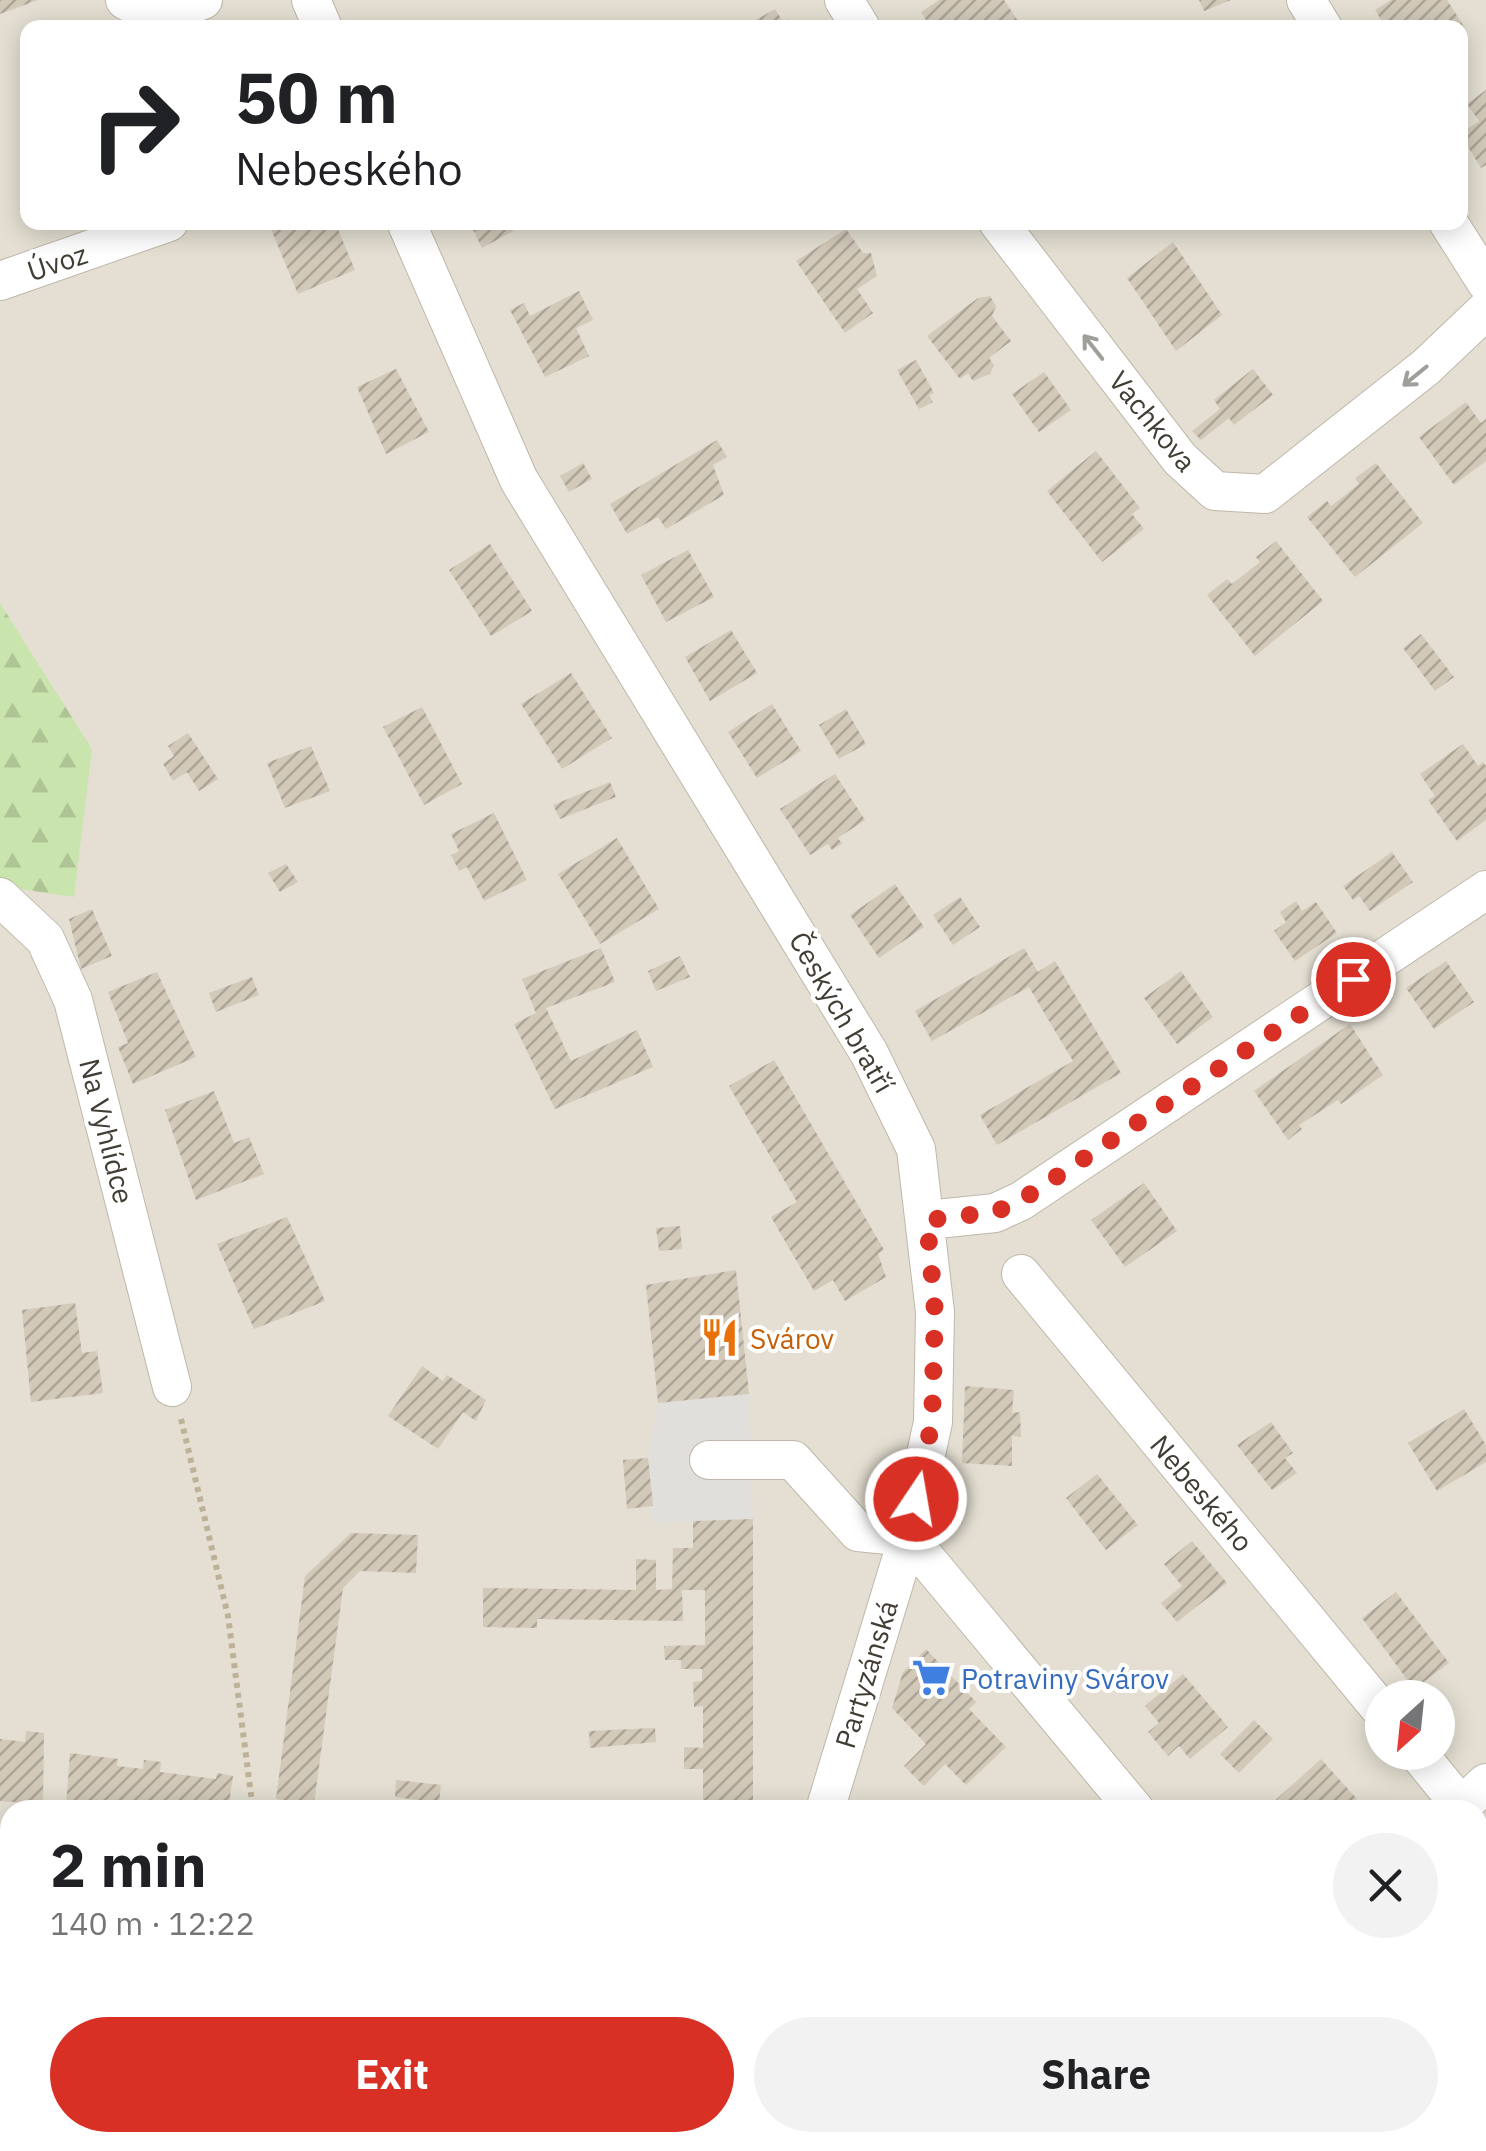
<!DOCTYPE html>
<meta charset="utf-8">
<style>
:root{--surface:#fff;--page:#f2f2f2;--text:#202124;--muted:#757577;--accent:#d93025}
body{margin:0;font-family:"IBM Plex Sans",sans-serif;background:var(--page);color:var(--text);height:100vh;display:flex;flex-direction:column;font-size:38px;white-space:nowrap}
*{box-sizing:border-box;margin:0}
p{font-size:32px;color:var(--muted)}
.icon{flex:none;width:55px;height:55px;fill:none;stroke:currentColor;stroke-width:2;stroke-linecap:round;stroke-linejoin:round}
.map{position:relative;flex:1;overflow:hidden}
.drawer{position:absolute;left:0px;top:1800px;width:1488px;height:352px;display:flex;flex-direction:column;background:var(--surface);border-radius:30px 30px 0 0;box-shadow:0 5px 25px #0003}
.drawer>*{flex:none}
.hud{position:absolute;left:20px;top:20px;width:1448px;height:210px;border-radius:20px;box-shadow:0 5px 25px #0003;background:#fff;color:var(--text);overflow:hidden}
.needle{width:65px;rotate:207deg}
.tools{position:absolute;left:1365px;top:1680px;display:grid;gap:20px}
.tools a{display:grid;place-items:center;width:90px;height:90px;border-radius:50%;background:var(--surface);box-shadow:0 5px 25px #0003;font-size:50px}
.pin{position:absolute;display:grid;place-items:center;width:85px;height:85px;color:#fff;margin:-42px;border:5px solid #fff;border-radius:50%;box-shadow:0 2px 10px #0007}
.me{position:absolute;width:110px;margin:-55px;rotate:12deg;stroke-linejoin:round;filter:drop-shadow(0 0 8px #0008)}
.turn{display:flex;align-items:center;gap:35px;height:210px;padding:0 50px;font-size:45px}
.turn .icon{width:130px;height:130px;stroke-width:2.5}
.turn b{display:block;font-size:70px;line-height:85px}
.round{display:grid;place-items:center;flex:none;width:105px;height:105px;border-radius:52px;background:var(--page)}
.headline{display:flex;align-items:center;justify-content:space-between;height:170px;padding:0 50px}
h1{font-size:60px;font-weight:700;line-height:75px}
.primary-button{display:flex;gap:20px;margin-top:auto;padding:20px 50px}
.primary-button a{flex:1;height:115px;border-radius:60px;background:var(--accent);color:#fff;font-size:40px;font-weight:700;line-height:115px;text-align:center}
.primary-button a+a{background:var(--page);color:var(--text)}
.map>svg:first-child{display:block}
.residential{fill:#e4dfd2;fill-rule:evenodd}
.education{fill:#eae2ce}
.forest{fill:url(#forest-firs)}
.parking{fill:#e1dfdc}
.building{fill:url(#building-hatch)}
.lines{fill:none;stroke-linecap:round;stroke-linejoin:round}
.minor-casing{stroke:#bfb8a9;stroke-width:40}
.path{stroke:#bdb198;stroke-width:6;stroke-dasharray:5 5;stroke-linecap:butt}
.minor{stroke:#fff;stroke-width:38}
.oneway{stroke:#a09e9a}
.route{stroke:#d93025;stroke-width:18;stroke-dasharray:0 32.4}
.labels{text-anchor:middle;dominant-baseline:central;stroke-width:8;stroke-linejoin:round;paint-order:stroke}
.street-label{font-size:28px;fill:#423d34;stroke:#fff}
.food-label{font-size:28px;fill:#c56008;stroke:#fff;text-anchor:start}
.shop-label{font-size:28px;fill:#366cbe;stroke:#fff;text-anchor:start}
</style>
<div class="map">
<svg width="1486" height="2151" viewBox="0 0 1486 2151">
<defs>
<pattern id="forest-firs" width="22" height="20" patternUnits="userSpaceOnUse" patternTransform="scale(2.5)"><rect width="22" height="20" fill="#cae4ad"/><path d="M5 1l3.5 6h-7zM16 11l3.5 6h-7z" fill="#afc495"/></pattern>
<pattern id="building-hatch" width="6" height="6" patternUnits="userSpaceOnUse" patternTransform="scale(2.5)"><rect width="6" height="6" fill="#d2c9b9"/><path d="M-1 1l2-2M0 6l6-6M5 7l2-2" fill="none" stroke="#aca497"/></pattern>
</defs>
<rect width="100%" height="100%" fill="#f1ede3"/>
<path class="residential" d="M 0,0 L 1486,0 L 1486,2151 L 0,2151 L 0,886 L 92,749 L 0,603 ZM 28,28 L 1460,28 L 1460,222 L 28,222 ZM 1382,1698 L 1438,1698 L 1438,1752 L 1382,1752 ZM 10,1810 L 1478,1810 L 1478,2142 L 10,2142 Z"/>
<path class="education" d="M 213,2142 L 695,2143 L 693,2151 L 211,2151 Z"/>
<path class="forest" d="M 0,603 L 92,749 L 74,897 L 0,886 Z"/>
<path class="parking" d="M 749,1394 L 753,1519 L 653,1523 L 648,1458 L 658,1403 Z"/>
<path class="building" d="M 0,0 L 38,0 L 0,14 Z
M 939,0 L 1004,0 L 1020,24 L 1018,28 L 931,28 L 921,12 Z
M 1199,0 L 1231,0 L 1204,11 Z
M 1391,0 L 1447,0 L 1465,28 L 1460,32 L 1460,28 L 1386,28 L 1375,10 Z
M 775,9 L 783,22 L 789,19 L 793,28 L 742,28 Z
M 1486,90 L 1486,165 L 1481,168 L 1460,134 L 1479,121 L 1467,104 Z
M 268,222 L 335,222 L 355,270 L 298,294 Z
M 469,222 L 530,222 L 482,248 Z
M 846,229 L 863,253 L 871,253 L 877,276 L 857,289 L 873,313 L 845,333 L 796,261 Z
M 1173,242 L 1222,315 L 1176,351 L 1127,278 Z
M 579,291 L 593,320 L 576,328 L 589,356 L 545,377 L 510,310 L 524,303 L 530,316 Z
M 990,296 L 996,306 L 992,316 L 1011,341 L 989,358 L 994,365 L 990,374 L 973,381 L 968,373 L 960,379 L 927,336 L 978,298 Z
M 916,360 L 934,393 L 929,395 L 933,402 L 919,409 L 897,370 Z
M 396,369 L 429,432 L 386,454 L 357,387 Z
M 1253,369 L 1273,395 L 1234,425 L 1229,418 L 1201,440 L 1192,431 L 1220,409 L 1214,400 Z
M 1044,372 L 1071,410 L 1039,432 L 1012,394 Z
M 1466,402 L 1481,423 L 1486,419 L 1486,461 L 1454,485 L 1419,437 Z
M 717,440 L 727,457 L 713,465 L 724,495 L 666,529 L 658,517 L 627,534 L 610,504 Z
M 1096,451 L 1140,508 L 1132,514 L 1144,529 L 1102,562 L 1047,491 Z
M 583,463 L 592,479 L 569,492 L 560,476 Z
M 1376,463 L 1423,523 L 1355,577 L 1307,517 L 1327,501 L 1331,506 L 1359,484 L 1355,478 Z
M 1276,541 L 1323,601 L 1255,656 L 1207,595 L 1227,579 L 1232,584 L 1260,562 L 1256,557 Z
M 490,544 L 532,611 L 491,636 L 449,570 Z
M 688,550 L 714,597 L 666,622 L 641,575 Z
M 731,630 L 757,673 L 710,701 L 685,657 Z
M 1421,634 L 1454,677 L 1435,691 L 1403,648 Z
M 571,673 L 612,738 L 562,769 L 521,704 Z
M 772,704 L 801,751 L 757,778 L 728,732 Z
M 422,707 L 462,784 L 424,805 L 383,727 Z
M 846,709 L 866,744 L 839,759 L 819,725 Z
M 188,733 L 218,779 L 199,791 L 187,772 L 173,781 L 163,764 L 174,756 L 168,746 Z
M 1463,744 L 1478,766 L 1483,762 L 1486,766 L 1486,820 L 1457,841 L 1428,800 L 1435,796 L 1420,774 Z
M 311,746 L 330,791 L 285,808 L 267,763 Z
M 835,774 L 865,820 L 838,838 L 842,844 L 832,850 L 828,844 L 810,855 L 780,809 Z
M 610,782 L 616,797 L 560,819 L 553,805 Z
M 494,813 L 527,880 L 484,901 L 467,867 L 459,871 L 451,855 L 459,851 L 451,834 Z
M 617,838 L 659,909 L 600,944 L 558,874 Z
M 1392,852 L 1413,882 L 1370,911 L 1359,896 L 1353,900 L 1343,886 Z
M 286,864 L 298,882 L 280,892 L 268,873 Z
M 895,884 L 924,927 L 879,958 L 850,915 Z
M 960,897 L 980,927 L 953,945 L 933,915 Z
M 1296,901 L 1302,911 L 1316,902 L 1337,933 L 1295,961 L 1274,931 L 1286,922 L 1280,912 Z
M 92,909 L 112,956 L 81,969 L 69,919 Z
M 601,948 L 615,982 L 546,1008 L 571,1061 L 637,1030 L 653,1067 L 555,1109 L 514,1024 L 536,1013 L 522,979 Z
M 1024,948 L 1038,972 L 1055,961 L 1121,1073 L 997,1145 L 980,1115 L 1073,1061 L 1046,1016 L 1029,987 L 932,1041 L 915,1011 Z
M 680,956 L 690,977 L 656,991 L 648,971 Z
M 1446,961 L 1474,1002 L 1434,1029 L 1406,988 Z
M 1181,971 L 1213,1017 L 1177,1044 L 1144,998 Z
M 157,972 L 196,1057 L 133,1084 L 118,1047 L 128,1043 L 108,992 Z
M 252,977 L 259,995 L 216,1012 L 209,993 Z
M 1350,1024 L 1383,1075 L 1341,1104 L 1338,1100 L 1299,1125 L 1302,1129 L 1288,1140 L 1254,1091 Z
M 774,1060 L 884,1250 L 878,1254 L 886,1277 L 845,1301 L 833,1280 L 814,1291 L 771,1217 L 797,1202 L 729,1086 Z
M 214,1091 L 234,1143 L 249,1137 L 264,1174 L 196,1200 L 165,1110 Z
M 1144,1183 L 1177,1231 L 1125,1267 L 1091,1220 Z
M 287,1217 L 325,1301 L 254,1329 L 217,1244 Z
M 680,1226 L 682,1249 L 659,1251 L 656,1228 Z
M 736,1270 L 749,1394 L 658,1403 L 646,1285 Z
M 75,1303 L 82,1353 L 97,1351 L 103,1393 L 31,1402 L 22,1310 Z
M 422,1366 L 443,1381 L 447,1375 L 486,1400 L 476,1421 L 463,1412 L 438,1449 L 388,1416 Z
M 965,1386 L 1014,1390 L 1012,1413 L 1020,1412 L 1021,1437 L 1012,1436 L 1012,1466 L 962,1463 Z
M 1464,1409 L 1486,1445 L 1486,1462 L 1437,1491 L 1408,1443 Z
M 1271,1422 L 1293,1453 L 1285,1458 L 1297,1473 L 1272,1490 L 1237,1445 Z
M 648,1458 L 653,1506 L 627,1509 L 623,1460 Z
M 1097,1474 L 1138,1525 L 1106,1550 L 1066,1498 Z
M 753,1519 L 753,1810 L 703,1810 L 703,1769 L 684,1769 L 684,1747 L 703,1748 L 703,1706 L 694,1707 L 693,1682 L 702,1681 L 702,1669 L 681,1669 L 681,1660 L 665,1660 L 664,1646 L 705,1645 L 705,1590 L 682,1590 L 683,1621 L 537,1619 L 537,1628 L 483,1627 L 483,1588 L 636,1590 L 636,1559 L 656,1560 L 656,1590 L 672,1589 L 673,1548 L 693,1548 L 693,1521 Z
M 351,1533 L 418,1535 L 416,1573 L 360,1571 L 343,1588 L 314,1804 L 276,1799 L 305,1576 Z
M 1192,1541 L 1227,1583 L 1177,1622 L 1161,1603 L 1182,1586 L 1164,1564 Z
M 1396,1592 L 1449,1663 L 1414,1689 L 1362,1618 Z
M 926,1649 L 976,1702 L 969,1709 L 1006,1747 L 966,1785 L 945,1764 L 924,1786 L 904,1766 L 926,1744 L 892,1708 L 903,1672 Z
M 1183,1674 L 1228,1727 L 1190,1759 L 1179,1746 L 1168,1756 L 1148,1732 L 1159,1723 L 1145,1706 Z
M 1254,1720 L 1273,1739 L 1239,1773 L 1220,1754 Z
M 655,1728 L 656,1742 L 590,1748 L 589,1731 Z
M 26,1731 L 44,1733 L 43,1804 L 0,1801 L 0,1739 L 25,1742 Z
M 70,1753 L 118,1759 L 117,1766 L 143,1769 L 144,1760 L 161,1762 L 160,1772 L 216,1779 L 217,1773 L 233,1776 L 228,1810 L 66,1806 Z
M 1321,1759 L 1357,1799 L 1345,1810 L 1273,1810 L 1269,1806 Z
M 396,1780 L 441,1785 L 439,1803 L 395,1797 Z
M 1478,1836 L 1486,1848 L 1486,1948 L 1478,1936 Z
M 1478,1959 L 1486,1970 L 1486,2004 L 1478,2011 Z
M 1486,2116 L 1486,2145 L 1478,2136 L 1478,2124 Z
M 213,2142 L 375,2142 L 373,2151 L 211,2151 Z
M 535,2142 L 611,2142 L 609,2151 L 533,2151 Z
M 1158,2142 L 1169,2142 L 1189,2151 L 1155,2151 Z"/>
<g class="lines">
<defs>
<path id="minor" d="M 125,0 L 158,17 L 203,0
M 311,0 L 323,28
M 844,0 L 861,28
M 1306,0 L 1323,28
M 406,222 L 519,480 L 869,1053 L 916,1149 L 935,1312 L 933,1422 L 908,1537 L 825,1810
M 998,222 L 1180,459 L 1215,491 L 1265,494 L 1426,367 L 1486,310
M 1448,222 L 1486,282
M 0,281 L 169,222
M 0,897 L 45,939 L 73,1000 L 172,1387
M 927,1220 L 995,1213 L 1021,1201 L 1486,890
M 1021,1274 L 1382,1711
M 709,1460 L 793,1460 L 858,1532 L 908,1537
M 908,1537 L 1135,1810
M 1417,1752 L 1461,1806
M 1457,1810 L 1486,1783
M 0,1849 L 10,1849
M 0,2049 L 10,1981
M 905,2142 L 924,2151
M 1450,2142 L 1460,2151
M 726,2151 L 728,2142
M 1116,2151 L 1123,2142"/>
</defs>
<use href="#minor" class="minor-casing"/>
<path class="path" d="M 181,1419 L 228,1616 L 253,1810"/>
<use href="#minor" class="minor"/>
</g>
<defs><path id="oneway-shaft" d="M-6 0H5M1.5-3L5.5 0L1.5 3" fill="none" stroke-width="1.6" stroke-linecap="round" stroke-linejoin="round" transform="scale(2.5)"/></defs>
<g class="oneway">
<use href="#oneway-shaft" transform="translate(1093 347) rotate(-128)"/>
<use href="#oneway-shaft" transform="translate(1415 376) rotate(141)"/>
</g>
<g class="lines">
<path class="route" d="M 916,1499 L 932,1422 L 935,1312 L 927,1220 L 995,1212 L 1020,1201 L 1353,979"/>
</g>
<defs>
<symbol id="restaurant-bare" viewBox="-9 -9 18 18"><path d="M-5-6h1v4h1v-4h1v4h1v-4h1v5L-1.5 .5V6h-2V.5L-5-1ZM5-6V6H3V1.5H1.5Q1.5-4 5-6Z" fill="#e8710a" stroke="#fff" stroke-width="2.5" paint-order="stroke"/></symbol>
<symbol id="supermarket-bare" viewBox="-9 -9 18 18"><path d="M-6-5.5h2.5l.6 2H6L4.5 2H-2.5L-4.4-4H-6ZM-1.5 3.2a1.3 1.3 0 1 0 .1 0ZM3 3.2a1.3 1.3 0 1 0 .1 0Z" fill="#3f7fe0" stroke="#fff" stroke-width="2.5" paint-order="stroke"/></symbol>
</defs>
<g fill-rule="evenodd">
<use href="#restaurant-bare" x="692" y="1310" width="55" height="55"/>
<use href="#supermarket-bare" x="904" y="1650" width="55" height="55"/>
</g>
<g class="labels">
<g class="street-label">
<text transform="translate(57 262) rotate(-18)">Úvoz</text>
<text transform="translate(1153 421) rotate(51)">Vachkova</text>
<text transform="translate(842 1012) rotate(60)">Českých bratří</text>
<text transform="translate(107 1131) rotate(76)">Na Vyhlídce</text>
<text transform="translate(1202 1493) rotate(50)">Nebeského</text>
<text transform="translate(866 1674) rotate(-73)">Partyzánská</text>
</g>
<g class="food-label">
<text x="750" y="1338">Svárov</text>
</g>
<g class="shop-label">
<text x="961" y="1678">Potraviny Svárov</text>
</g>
</g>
</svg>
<div class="tools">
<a><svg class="needle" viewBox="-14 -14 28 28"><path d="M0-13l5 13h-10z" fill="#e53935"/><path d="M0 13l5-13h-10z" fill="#757577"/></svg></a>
</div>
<div class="pin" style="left:1353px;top:979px;background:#d93025"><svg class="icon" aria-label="arrive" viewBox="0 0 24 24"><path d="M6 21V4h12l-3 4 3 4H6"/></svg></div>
<svg class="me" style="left:916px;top:1499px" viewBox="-20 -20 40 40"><circle r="17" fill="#d93025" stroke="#fff" stroke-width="3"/><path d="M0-11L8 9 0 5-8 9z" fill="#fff"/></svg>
<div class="hud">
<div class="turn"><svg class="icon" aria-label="right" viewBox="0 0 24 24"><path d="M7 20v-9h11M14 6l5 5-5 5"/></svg><div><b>50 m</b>Nebeského</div></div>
</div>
<section class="drawer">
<div class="headline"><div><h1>2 min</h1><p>140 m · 12:22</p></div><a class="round"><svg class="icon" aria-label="close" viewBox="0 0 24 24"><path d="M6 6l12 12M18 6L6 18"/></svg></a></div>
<div class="primary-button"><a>Exit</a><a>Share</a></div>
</section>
</div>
